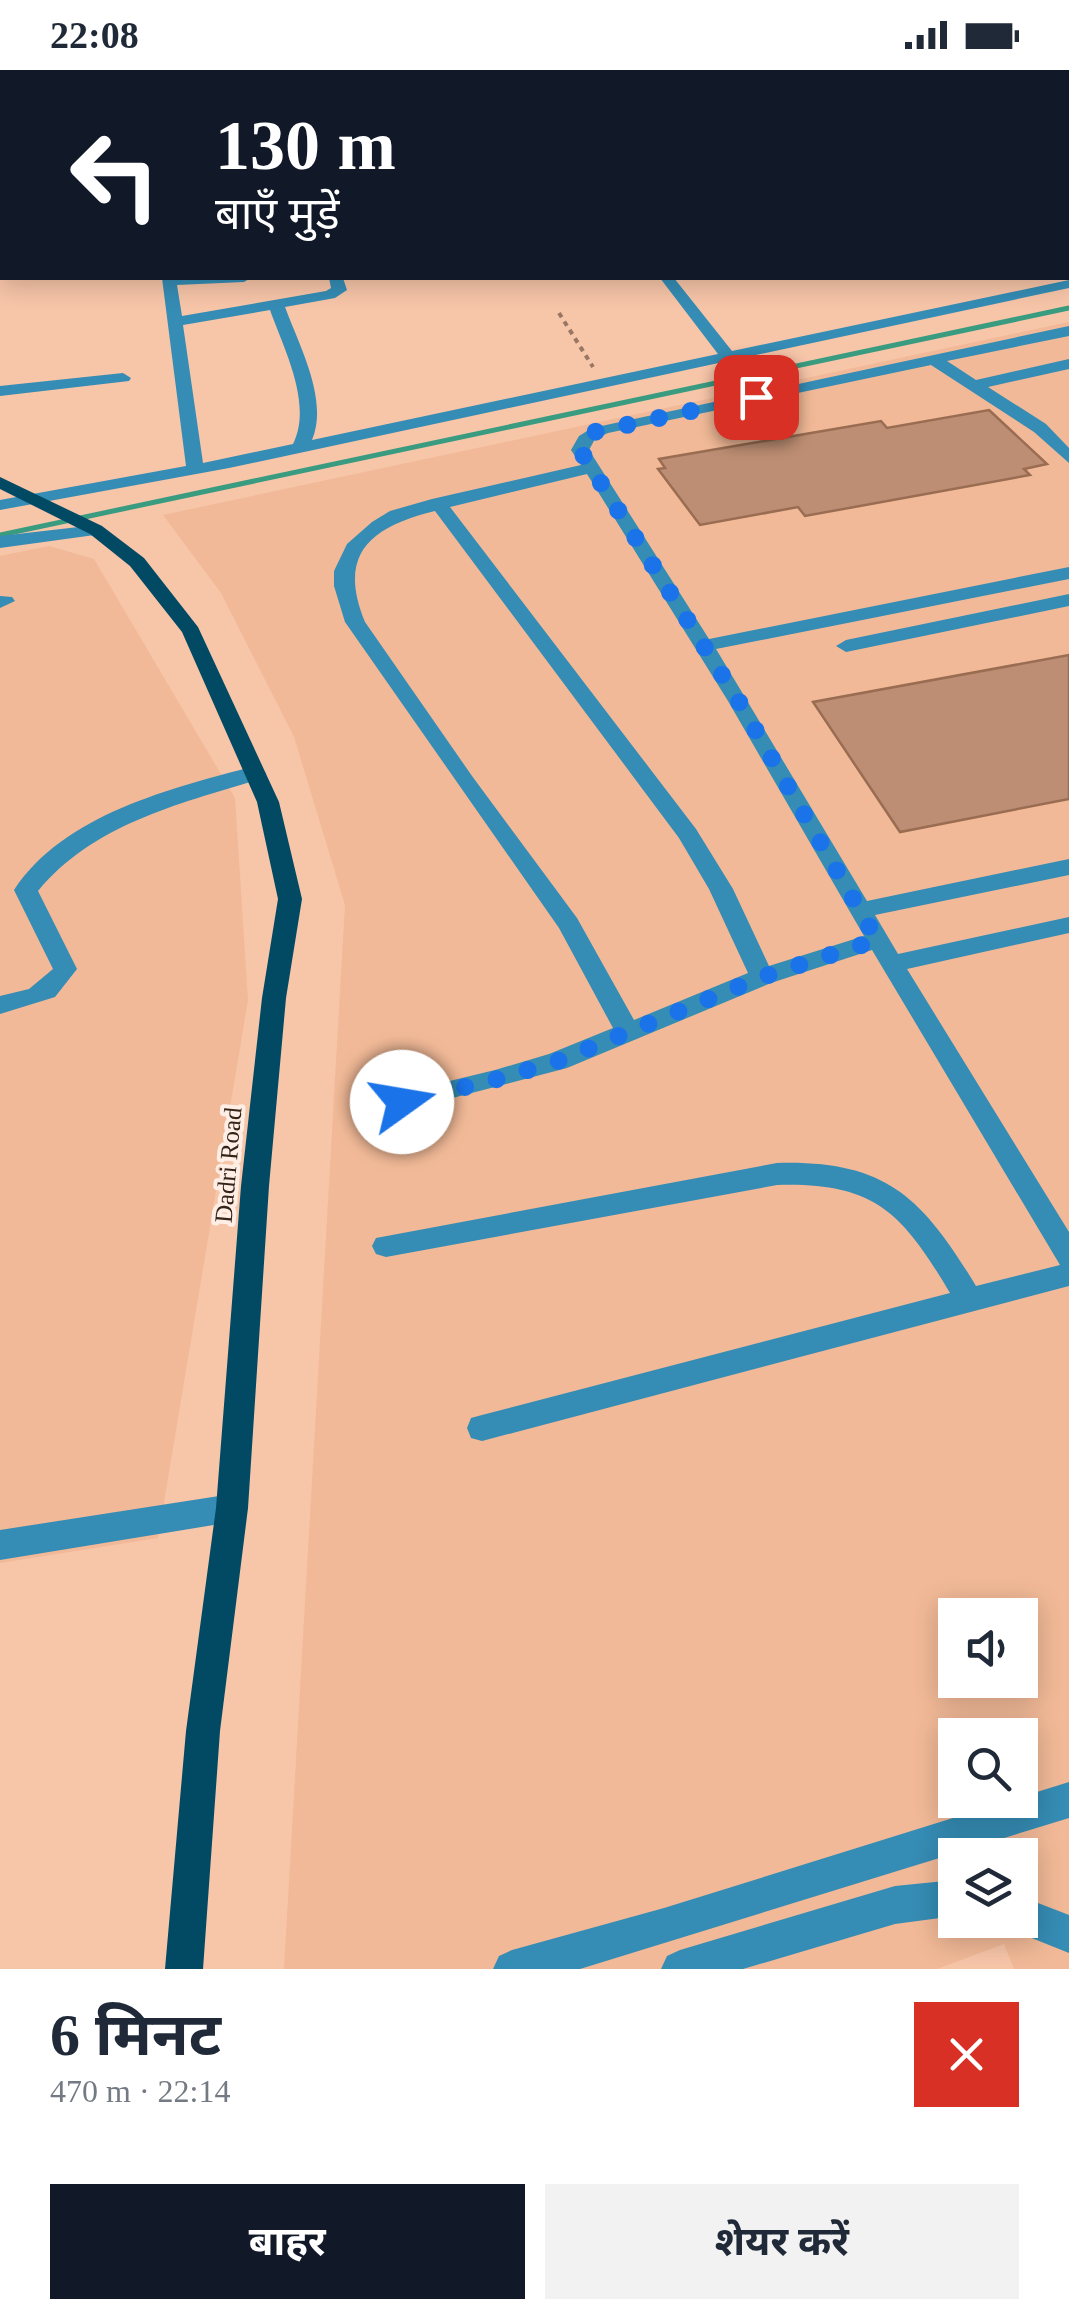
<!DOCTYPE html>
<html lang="hi">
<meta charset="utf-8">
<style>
:root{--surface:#fff;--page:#f2f2f3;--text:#1f2937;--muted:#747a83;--accent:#111827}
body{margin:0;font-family:"Times New Roman","Noto Sans Devanagari",serif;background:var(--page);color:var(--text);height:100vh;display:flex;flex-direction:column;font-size:38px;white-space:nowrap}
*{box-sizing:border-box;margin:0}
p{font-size:32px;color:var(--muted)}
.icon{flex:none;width:55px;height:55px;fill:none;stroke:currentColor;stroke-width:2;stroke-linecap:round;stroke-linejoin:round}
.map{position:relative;height:1899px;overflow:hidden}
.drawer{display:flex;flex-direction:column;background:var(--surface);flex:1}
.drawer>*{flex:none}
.hud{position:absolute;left:0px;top:0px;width:1070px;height:210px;box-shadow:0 5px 25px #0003;background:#111827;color:#fff;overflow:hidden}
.tools{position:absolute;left:938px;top:1528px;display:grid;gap:20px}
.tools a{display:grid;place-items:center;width:100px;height:100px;border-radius:0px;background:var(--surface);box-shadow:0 5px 25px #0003;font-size:50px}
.pin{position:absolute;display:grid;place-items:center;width:85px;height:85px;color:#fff;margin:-42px;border-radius:20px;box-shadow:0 5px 15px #0006}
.me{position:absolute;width:110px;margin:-55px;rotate:77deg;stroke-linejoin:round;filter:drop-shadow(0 0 8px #0008)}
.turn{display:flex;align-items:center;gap:35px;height:210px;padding:0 50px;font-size:45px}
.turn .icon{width:130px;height:130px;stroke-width:2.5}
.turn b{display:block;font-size:70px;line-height:85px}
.round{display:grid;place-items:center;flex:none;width:105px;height:105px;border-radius:0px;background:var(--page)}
.head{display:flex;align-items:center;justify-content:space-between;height:170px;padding:0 50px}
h1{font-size:60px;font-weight:700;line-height:75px}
.cta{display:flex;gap:20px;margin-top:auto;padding:20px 50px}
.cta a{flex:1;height:115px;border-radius:0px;background:var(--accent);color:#fff;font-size:40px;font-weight:700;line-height:115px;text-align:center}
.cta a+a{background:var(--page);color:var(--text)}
.status{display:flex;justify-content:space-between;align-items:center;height:70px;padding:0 50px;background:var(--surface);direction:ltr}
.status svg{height:28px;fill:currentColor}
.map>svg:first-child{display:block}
.built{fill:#f1b997;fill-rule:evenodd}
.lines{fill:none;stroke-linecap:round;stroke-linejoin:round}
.stream{stroke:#399b80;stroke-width:5}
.building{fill:#bd8e73;stroke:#9a6d52;stroke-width:2.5}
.path{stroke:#9a7762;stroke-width:4;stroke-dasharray:5 5;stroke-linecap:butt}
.minor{fill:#358cb4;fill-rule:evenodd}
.major{fill:#024964;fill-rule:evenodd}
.rail{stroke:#9d7a65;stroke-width:4;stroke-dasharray:6 6;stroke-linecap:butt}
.route{stroke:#1a73e8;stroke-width:18;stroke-dasharray:0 32.4}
.labels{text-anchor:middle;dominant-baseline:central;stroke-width:8;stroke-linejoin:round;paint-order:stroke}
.street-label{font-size:25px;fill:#352317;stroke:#feeee5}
</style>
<div class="status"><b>22:08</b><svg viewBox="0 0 49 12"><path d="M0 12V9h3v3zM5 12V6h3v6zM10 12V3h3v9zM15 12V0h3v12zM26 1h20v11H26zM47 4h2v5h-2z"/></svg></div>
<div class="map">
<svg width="1069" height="1899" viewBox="0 0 1069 1899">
<rect width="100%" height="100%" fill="#f7c5a8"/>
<path class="built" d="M 1069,252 L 1069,1899 L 1014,1899 L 1004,1874 L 937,1899 L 284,1899 L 345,835 L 294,667 L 221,523 L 163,445 ZM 955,1545 L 1020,1545 L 1020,1610 L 955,1610 ZM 955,1665 L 1020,1665 L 1020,1730 L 955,1730 ZM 955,1785 L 1020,1785 L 1020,1850 L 955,1850 Z
M 49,476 L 94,489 L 235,728 L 248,930 L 158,1468 L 0,1493 L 0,486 Z"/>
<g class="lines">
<path class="stream" d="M 0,465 L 1069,238"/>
</g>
<path class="building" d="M 989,340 L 1047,394 L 1024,399 L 1030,405 L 805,446 L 798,437 L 700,455 L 658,399 L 665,398 L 659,389 L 881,351 L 887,358 Z
M 1069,585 L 1069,729 L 900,762 L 813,632 Z"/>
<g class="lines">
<path class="path" d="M 559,243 L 593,297"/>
<path class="minor" d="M 1068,26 L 1069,26 L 1069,34 L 1068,34 Z
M 1,80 L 2,98 L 0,99 L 0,80 Z
M 0,133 L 2,133 L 2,141 L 0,141 Z
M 162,208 L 251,208 L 244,212 L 177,215 L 182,246 L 326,221 L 331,218 L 329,208 L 343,208 L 347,220 L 335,228 L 285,237 C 299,275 329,330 312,370 L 718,284 L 660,208 L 674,208 L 732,281 L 1069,210 L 1069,218 L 229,398 L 0,440 L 0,430 L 186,396 ZM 270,240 C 284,279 313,334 293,374 L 203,393 L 183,255 Z
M 1069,256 L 1069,266 L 947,291 L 976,310 L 1069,289 L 1069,299 L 988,317 L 1046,354 L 1069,378 L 1069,393 L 1034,362 L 931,295 L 608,363 L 595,369 L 589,380 L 709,569 L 1069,497 L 1069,509 L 716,579 L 867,831 L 1069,789 L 1069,805 L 875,845 L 898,884 L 1069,847 L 1069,863 L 907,899 L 1069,1162 L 1069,1216 L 482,1371 L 471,1368 L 467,1358 L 471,1348 L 482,1345 L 950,1223 C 902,1142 874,1112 777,1115 L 386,1187 L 376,1184 L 372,1176 L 376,1168 L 777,1093 C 886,1090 922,1127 976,1216 L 1060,1195 L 872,880 L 771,913 L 567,998 L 372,1049 L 363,1046 L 359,1039 L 363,1032 L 495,1000 L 549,984 L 613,958 L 559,858 L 345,552 L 334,516 L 334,501 L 347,474 L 372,452 L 390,441 L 432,429 L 581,395 L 571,380 L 579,366 L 592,358 ZM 587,404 L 728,631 L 864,866 L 769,896 L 733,819 L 696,759 L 450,437 ZM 435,441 L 679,768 L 709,819 L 748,903 L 634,950 L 577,848 L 472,706 L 365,552 C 337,484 370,457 435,441 Z
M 123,303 L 131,308 L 129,311 L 0,326 L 0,316 Z
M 96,455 L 102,456 L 102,464 L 0,478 L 0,466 Z
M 1069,524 L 1069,536 L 846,582 L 836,576 L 846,570 Z
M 0,526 L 12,527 L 15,531 L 0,538 Z
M 255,696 L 266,703 L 263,708 C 182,733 94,753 38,821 L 77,899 L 55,927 L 0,944 L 0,926 L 29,919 L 53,899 L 14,820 C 64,744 172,718 255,696 Z
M 232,1424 L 243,1428 L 248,1438 L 243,1448 L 232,1452 L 0,1490 L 0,1460 Z
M 1069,1712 L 1069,1748 L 580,1899 L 493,1899 L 499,1886 L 512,1880 L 664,1838 Z
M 955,1810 L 955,1846 L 895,1854 L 743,1899 L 661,1899 L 667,1886 L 680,1880 L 895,1816 Z
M 1020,1826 L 1069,1845 L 1069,1883 L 1007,1858 L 1003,1850 L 1020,1850 Z"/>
<path class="major" d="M 0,407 L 102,456 L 144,488 L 198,557 L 279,732 L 302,829 L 286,928 L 269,1116 L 248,1438 L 220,1661 L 203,1899 L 165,1899 L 186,1661 L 216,1438 L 241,1116 L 262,928 L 278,829 L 257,732 L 182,562 L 130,496 L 90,464 L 0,419 Z"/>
<path class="rail" d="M 110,0 L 306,2
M 0,2 L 66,2"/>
</g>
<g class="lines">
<path class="route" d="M 402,1032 L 494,1010 L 558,991 L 762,907 L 877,870 L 738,630 L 580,380 L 583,370 L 594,362 L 756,327"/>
</g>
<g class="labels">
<g class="street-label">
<text transform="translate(228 1095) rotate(-85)">Dadri Road</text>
</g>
</g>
</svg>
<div class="tools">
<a><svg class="icon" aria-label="sound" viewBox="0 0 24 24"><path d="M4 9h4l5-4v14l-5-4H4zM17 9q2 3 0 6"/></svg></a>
<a><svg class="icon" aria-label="search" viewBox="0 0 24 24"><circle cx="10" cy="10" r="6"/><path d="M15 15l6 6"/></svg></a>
<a><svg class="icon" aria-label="layers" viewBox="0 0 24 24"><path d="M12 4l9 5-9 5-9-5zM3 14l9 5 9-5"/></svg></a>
</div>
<div class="pin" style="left:756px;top:327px;background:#d93025"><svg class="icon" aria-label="arrive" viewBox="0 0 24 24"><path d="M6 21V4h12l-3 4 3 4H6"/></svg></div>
<svg class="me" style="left:402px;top:1032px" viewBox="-20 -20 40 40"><circle r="19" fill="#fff"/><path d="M0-13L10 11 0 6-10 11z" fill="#1a73e8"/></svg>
<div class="hud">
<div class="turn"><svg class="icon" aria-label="left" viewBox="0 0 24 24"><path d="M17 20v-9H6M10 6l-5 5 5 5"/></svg><div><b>130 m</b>बाएँ मुड़ें</div></div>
</div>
</div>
<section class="drawer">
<div class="head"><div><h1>6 मिनट</h1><p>470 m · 22:14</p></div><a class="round" style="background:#d93025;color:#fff"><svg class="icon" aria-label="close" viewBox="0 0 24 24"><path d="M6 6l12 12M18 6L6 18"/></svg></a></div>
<div class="cta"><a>बाहर</a><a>शेयर करें</a></div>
</section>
